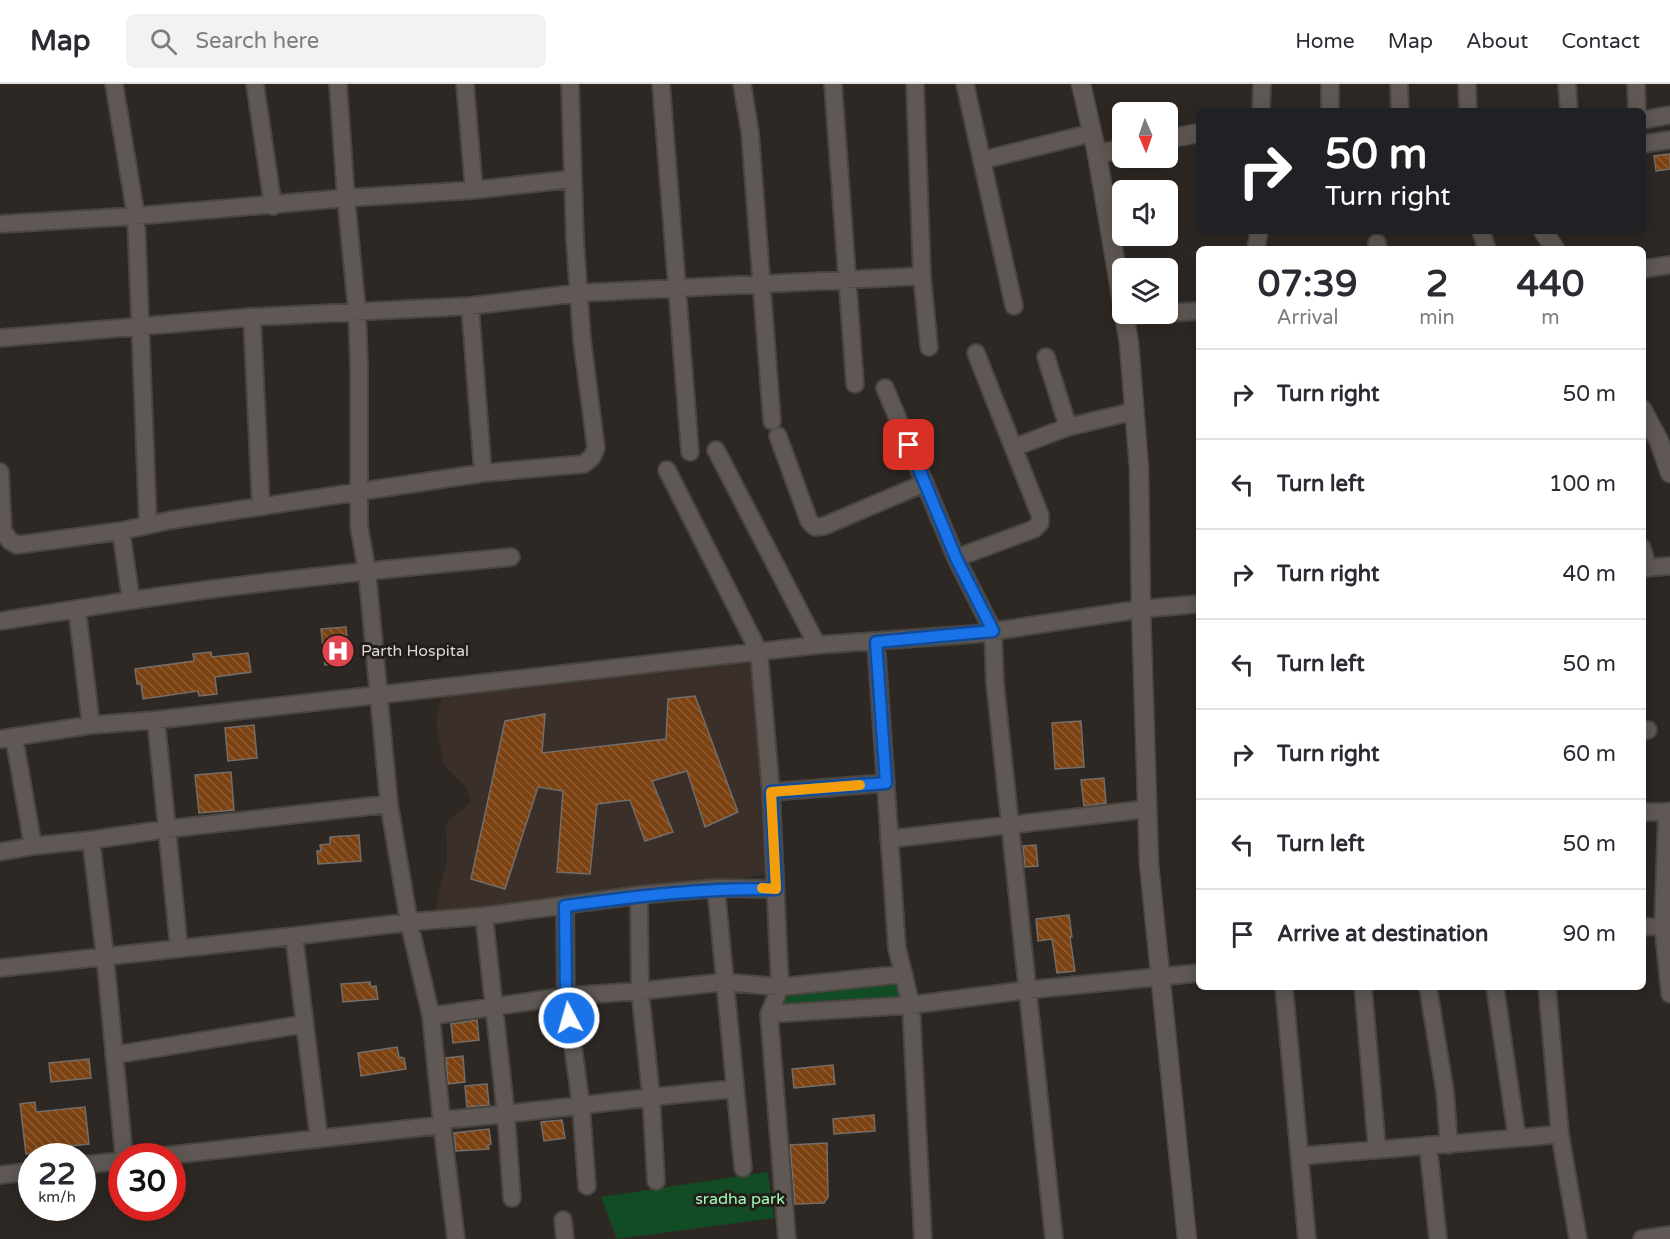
<!DOCTYPE html>
<style>
:root{--surface:#fff;--page:#f2f2f3;--text:#2b2b33;--muted:#7c7c81;--line:#e1e1e2}
body{margin:0;font-family:"Varela Round",sans-serif;background:var(--page);color:var(--text);height:100vh;display:flex;flex-direction:column;font-size:22px;white-space:nowrap}
*{box-sizing:border-box;margin:0}
p{font-size:20px;color:var(--muted)}
.icon{flex:none;width:33px;height:33px;fill:none;stroke:currentColor;stroke-width:2;stroke-linecap:round;stroke-linejoin:round}
.map{position:relative;flex:1;overflow:hidden}
.drawer{position:absolute;left:1196px;top:162px;width:450px;height:744px;display:flex;flex-direction:column;background:var(--surface);border-radius:9px;box-shadow:0 3px 15px #0003}
.drawer>*{flex:none}
.banner{position:absolute;left:1196px;top:24px;width:450px;height:126px;border-radius:9px;box-shadow:0 3px 15px #0003;background:#202124;color:#fff;overflow:hidden}
.needle{width:39px;rotate:178deg}
.tools{position:absolute;left:1112px;top:18px;display:grid;gap:12px}
.tools a{display:grid;place-items:center;width:66px;height:66px;border-radius:9px;background:var(--surface);box-shadow:0 3px 15px #0003;font-size:30px}
.speed{position:absolute;left:18px;top:1059px;display:flex;gap:12px;font-size:30px;font-weight:700;text-align:center}
.speed>*{display:grid;place-content:center;width:78px;height:78px;border-radius:50%;background:var(--surface);box-shadow:0 3px 15px #0003;line-height:1}
.speed small{font-size:15px;font-weight:400}
.speed .limit{border:9px solid #d22;background:#fff;color:#111}
.pin{position:absolute;display:grid;place-items:center;width:51px;height:51px;color:#fff;margin:-26px;border-radius:12px;box-shadow:0 3px 9px #0006}
.me{position:absolute;width:66px;margin:-33px;rotate:354deg;stroke-linejoin:round;filter:drop-shadow(0 0 4px #0008)}
.turn{display:flex;align-items:center;gap:21px;height:126px;padding:0 30px;font-size:27px}
.turn .icon{width:78px;height:78px;stroke-width:2.5}
.turn b{display:block;font-size:42px;line-height:51px}
.eta{display:flex;justify-content:space-evenly;align-items:center;height:102px;text-align:center}
.eta b{font-size:36px;font-weight:700;line-height:42px}
ul{padding:0;list-style:none}
li{display:flex;align-items:center;gap:18px;height:90px;padding:0 30px;border-top:2px solid var(--line)}
li div{flex:1}
li b{display:block;font-size:22px}
li em{font-style:normal}
header{display:flex;align-items:center;gap:36px;box-sizing:border-box;height:84px;padding:0 30px;background:var(--surface);border-bottom:2px solid var(--line)}
header strong{font-size:28px}
nav{display:flex;gap:33px;margin-inline-start:auto;font-size:21px}
.search{width:420px;height:54px;background:var(--page);display:flex;align-items:center;gap:15px;box-sizing:border-box;padding:0 21px;border-radius:9px;color:var(--muted);font-size:22px}
.map>svg:first-child{display:block}
.built{fill:#3b3029}
.green{fill:#124c25}
.building{fill:url(#building-back-hatch);stroke:#746d68;stroke-width:1.5}
.lines{fill:none;stroke-linecap:round;stroke-linejoin:round}
.minor-casing{stroke:#494541;stroke-width:20}
.tertiary-casing{stroke:#494541;stroke-width:21}
.minor{stroke:#5f5854;stroke-width:16}
.tertiary{stroke:#5f5854;stroke-width:18}
.route-casing{stroke:#114b97;stroke-width:15}
.route{stroke:#1a73e8;stroke-width:10}
.slow{stroke:#f59e0b;stroke-width:10}
.labels{text-anchor:middle;dominant-baseline:central;stroke-width:6;stroke-linejoin:round;paint-order:stroke}
.poi-label{font-size:16px;fill:#dcd8d5;stroke:#241e1b;text-anchor:start}
.park-label{font-size:16px;fill:#a0fbb5;stroke:#241e1b}
</style>
<header>
<strong>Map</strong>
<div class="search"><svg class="icon" aria-label="search" viewBox="0 0 24 24"><circle cx="10" cy="10" r="6"/><path d="M15 15l6 6"/></svg>Search here</div>
<nav><a>Home</a><a>Map</a><a>About</a><a>Contact</a></nav>
</header>
<div class="map">
<svg width="1670" height="1155" viewBox="0 0 1670 1155">
<defs>
<pattern id="building-back-hatch" width="6" height="6" patternUnits="userSpaceOnUse" patternTransform="scale(1.5)"><rect width="6" height="6" fill="#7c4212"/><path d="M-1 5l2 2M0 0l6 6M5-1l2 2" fill="none" stroke="#8e5d34"/></pattern>
</defs>
<rect width="100%" height="100%" fill="#2e2824"/>
<path class="built" d="M 752,578 L 772,790 L 478,825 L 435,827 L 447,776 L 446,739 L 471,718 L 466,703 L 444,681 L 436,637 L 442,614 Z"/>
<path class="green" d="M 904,890 L 901,922 L 777,929 L 780,903 Z
M 768,1088 L 774,1134 L 617,1155 L 601,1113 Z"/>
<path class="building" d="M 1670,70 L 1670,85 L 1656,87 L 1654,72 Z
M 346,543 L 349,578 L 325,581 L 321,545 Z
M 211,568 L 212,573 L 248,569 L 251,588 L 215,593 L 217,610 L 199,612 L 198,607 L 143,615 L 141,600 L 137,600 L 135,585 L 194,577 L 193,570 Z
M 695,612 L 738,728 L 705,743 L 687,687 L 652,697 L 673,748 L 645,757 L 630,716 L 597,720 L 590,790 L 557,788 L 563,707 L 538,703 L 505,805 L 471,795 L 505,637 L 545,630 L 542,669 L 666,655 L 668,615 Z
M 1081,637 L 1084,683 L 1055,685 L 1052,639 Z
M 254,641 L 257,674 L 228,677 L 225,644 Z
M 231,688 L 234,726 L 199,729 L 195,691 Z
M 1104,694 L 1106,719 L 1084,722 L 1081,696 Z
M 359,751 L 361,777 L 318,780 L 317,767 L 321,767 L 320,761 L 330,760 L 330,753 Z
M 1036,761 L 1038,782 L 1025,783 L 1023,762 Z
M 1069,831 L 1072,853 L 1070,853 L 1075,887 L 1057,889 L 1052,855 L 1038,857 L 1036,835 Z
M 370,898 L 371,903 L 376,902 L 378,915 L 343,918 L 341,900 Z
M 477,936 L 479,956 L 453,959 L 451,940 Z
M 397,963 L 399,973 L 404,974 L 406,985 L 361,992 L 358,969 Z
M 463,972 L 465,998 L 448,1000 L 446,974 Z
M 89,975 L 91,994 L 51,998 L 49,979 Z
M 833,981 L 835,1000 L 794,1004 L 792,985 Z
M 487,1000 L 489,1021 L 467,1023 L 465,1002 Z
M 35,1018 L 36,1028 L 85,1023 L 89,1060 L 41,1065 L 41,1068 L 26,1070 L 20,1020 Z
M 874,1031 L 875,1047 L 834,1050 L 833,1035 Z
M 562,1036 L 565,1054 L 544,1057 L 541,1038 Z
M 489,1045 L 491,1060 L 488,1061 L 489,1065 L 456,1067 L 454,1049 Z
M 827,1059 L 828,1113 L 824,1119 L 795,1120 L 790,1061 Z"/>
<g class="lines">
<defs>
<path id="minor" d="M 114,0 L 136,132 L 148,440
M 255,0 L 273,122
M 338,0 L 346,114 L 357,227 L 359,281 L 359,442 L 367,487 L 389,720 L 409,838 L 431,932 L 442,1041
M 465,0 L 474,106
M 661,0 L 690,368
M 742,0 L 750,48 L 772,337
M 833,0 L 855,300
M 915,0 L 922,192 L 929,263
M 965,0 L 1014,222
M 1399,0 L 1400,27
M 1467,0 L 1468,27
M 1567,0 L 1569,27
M 1636,0 L 1637,27
M 1261,27 L 1262,0
M 1330,27 L 1330,0
M 1642,36 L 1670,31
M 1642,60 L 1670,56
M 983,76 L 1092,49
M 0,140 L 136,132 L 346,114 L 474,106 L 572,95
M 1481,147 L 1487,165
M 1377,159 L 1378,165
M 1256,165 L 1259,147
M 1642,185 L 1670,181
M 470,222 L 483,389
M 1167,229 L 1198,227
M 1124,231 L 1152,230
M 252,233 L 261,423
M 0,254 L 252,233 L 470,222 L 579,209 L 922,192
M 1046,273 L 1068,343
M 885,304 L 956,474 L 993,547 L 995,599 L 1054,1155
M 778,352 L 809,437 L 815,443 L 824,442 L 925,399
M 1015,363 L 1068,343 L 1135,327
M 716,366 L 817,561
M 667,386 L 759,568 L 771,708 L 780,903 L 769,930 L 787,1155
M 0,388 L 3,447 L 10,457 L 17,461 L 121,447 L 171,436 L 483,389 L 584,380 L 592,373 L 596,364 L 582,256 L 575,157 L 570,0
M 121,447 L 131,516
M 1642,464 L 1648,484
M 956,474 L 1034,445 L 1040,439 L 1040,431 L 976,269
M 1642,484 L 1670,482
M 0,537 L 77,525
M 876,558 L 897,864 L 911,921 L 923,1155
M 156,636 L 179,864
M 91,641 L 77,525 C 221,501 366,487 511,473
M 1642,647 L 1648,646
M 14,653 L 33,762
M 0,655 L 91,641 L 156,636 L 817,561 L 975,550 L 1141,525 L 1198,520
M 771,708 L 886,699
M 1670,727 L 1667,728 L 1663,841 L 1670,910
M 1642,728 L 1667,728
M 889,755 L 1147,725
M 91,756 L 105,872 L 124,1072
M 0,768 L 33,762 L 91,756 L 167,745 L 389,720
M 716,804 L 743,1084
M 639,811 L 640,907 L 651,1011 L 656,1097
M 565,822 L 566,912 L 581,1021 L 587,1102
M 484,832 L 506,1031 L 512,1114
M 1642,843 L 1670,841
M 294,852 L 409,838 L 484,832 L 639,811 L 716,804 L 776,805
M 0,884 L 294,852 L 319,1055
M 1284,903 L 1307,1155
M 1363,903 L 1377,1065
M 1428,903 L 1445,1008 L 1449,1061
M 1495,903 L 1517,1054
M 1547,903 L 1560,1050 L 1578,1155
M 769,930 L 911,921 L 1027,906 L 1198,889
M 431,932 L 566,912 L 640,907 L 724,898 L 780,903 L 904,890
M 114,971 L 305,940
M 442,1036 C 540,1028 637,1013 735,1005
M 1428,1061 L 1438,1155
M 162,1072 L 442,1041 L 456,1155
M 1300,1072 C 1387,1064 1474,1059 1560,1050
M 82,1081 L 122,1077
M 0,1091 L 32,1087
M 563,1136 L 565,1155
M 1642,1155 L 1670,1151"/>
<path id="tertiary" d="M 1081,0 L 1097,70 L 1122,217
M 1167,55 L 1198,49
M 1097,70 L 1122,65
M 1543,147 L 1555,165
M 1124,230 L 1129,259 L 1139,384 L 1141,525 L 1149,780 L 1187,1155
M 1642,325 L 1659,357 L 1670,389"/>
</defs>
<use href="#minor" class="minor-casing"/>
<use href="#tertiary" class="tertiary-casing"/>
<use href="#minor" class="minor"/>
<use href="#tertiary" class="tertiary"/>
</g>
<g class="lines">
<defs>
<path id="route" d="M 569,934 L 566,912 L 565,822 C 637,812 703,804 776,805 L 771,708 L 886,699 L 876,558 L 993,547 L 956,474 L 909,361"/>
</defs>
<use href="#route" class="route-casing"/>
<use href="#route" class="route"/>
<path class="slow" d="M 762,804 L 776,805 L 771,708 L 860,701"/>
</g>
<defs>
<symbol id="hospital-disc" viewBox="-11 -11 22 22"><circle r="9.5" fill="#e0444e" stroke="#241e1b"/><path d="M-5-5h3v3.5h4V-5h3V5h-3V1.5h-4V5h-3Z" fill="#fff"/></symbol>
</defs>
<g fill-rule="evenodd">
<use href="#hospital-disc" x="319" y="548" width="38" height="38"/>
</g>
<g class="labels">
<g class="poi-label">
<text x="361" y="567">Parth Hospital</text>
</g>
<g class="park-label">
<text x="740" y="1115">sradha park</text>
</g>
</g>
</svg>
<div class="tools">
<a><svg class="needle" viewBox="-14 -14 28 28"><path d="M0-13l5 13h-10z" fill="#e53935"/><path d="M0 13l5-13h-10z" fill="#7c7c81"/></svg></a>
<a><svg class="icon" aria-label="sound" viewBox="0 0 24 24"><path d="M4 9h4l5-4v14l-5-4H4zM17 9q2 3 0 6"/></svg></a>
<a><svg class="icon" aria-label="layers" viewBox="0 0 24 24"><path d="M12 4l9 5-9 5-9-5zM3 14l9 5 9-5"/></svg></a>
</div>
<div class="speed"><div>22<small>km/h</small></div><div class="limit">30</div></div>
<div class="pin" style="left:909px;top:361px;background:#d93025"><svg class="icon" aria-label="arrive" viewBox="0 0 24 24"><path d="M6 21V4h12l-3 4 3 4H6"/></svg></div>
<svg class="me" style="left:569px;top:934px" viewBox="-20 -20 40 40"><circle r="17" fill="#1a73e8" stroke="#fff" stroke-width="3"/><path d="M0-11L8 9 0 5-8 9z" fill="#fff"/></svg>
<div class="banner">
<div class="turn"><svg class="icon" aria-label="right" viewBox="0 0 24 24"><path d="M7 20v-9h11M14 6l5 5-5 5"/></svg><div><b>50 m</b>Turn right</div></div>
</div>
<section class="drawer">
<div class="eta">
<div><b>07:39</b><p>Arrival</p></div>
<div><b>2</b><p>min</p></div>
<div><b>440</b><p>m</p></div>
</div>
<ul>
<li><svg class="icon" aria-label="right" viewBox="0 0 24 24"><path d="M7 20v-9h11M14 6l5 5-5 5"/></svg><div><b>Turn right</b></div><em>50 m</em></li>
<li><svg class="icon" aria-label="left" viewBox="0 0 24 24"><path d="M17 20v-9H6M10 6l-5 5 5 5"/></svg><div><b>Turn left</b></div><em>100 m</em></li>
<li><svg class="icon" aria-label="right" viewBox="0 0 24 24"><path d="M7 20v-9h11M14 6l5 5-5 5"/></svg><div><b>Turn right</b></div><em>40 m</em></li>
<li><svg class="icon" aria-label="left" viewBox="0 0 24 24"><path d="M17 20v-9H6M10 6l-5 5 5 5"/></svg><div><b>Turn left</b></div><em>50 m</em></li>
<li><svg class="icon" aria-label="right" viewBox="0 0 24 24"><path d="M7 20v-9h11M14 6l5 5-5 5"/></svg><div><b>Turn right</b></div><em>60 m</em></li>
<li><svg class="icon" aria-label="left" viewBox="0 0 24 24"><path d="M17 20v-9H6M10 6l-5 5 5 5"/></svg><div><b>Turn left</b></div><em>50 m</em></li>
<li><svg class="icon" aria-label="arrive" viewBox="0 0 24 24"><path d="M6 21V4h12l-3 4 3 4H6"/></svg><div><b>Arrive at destination</b></div><em>90 m</em></li>
</ul>
</section>
</div>
